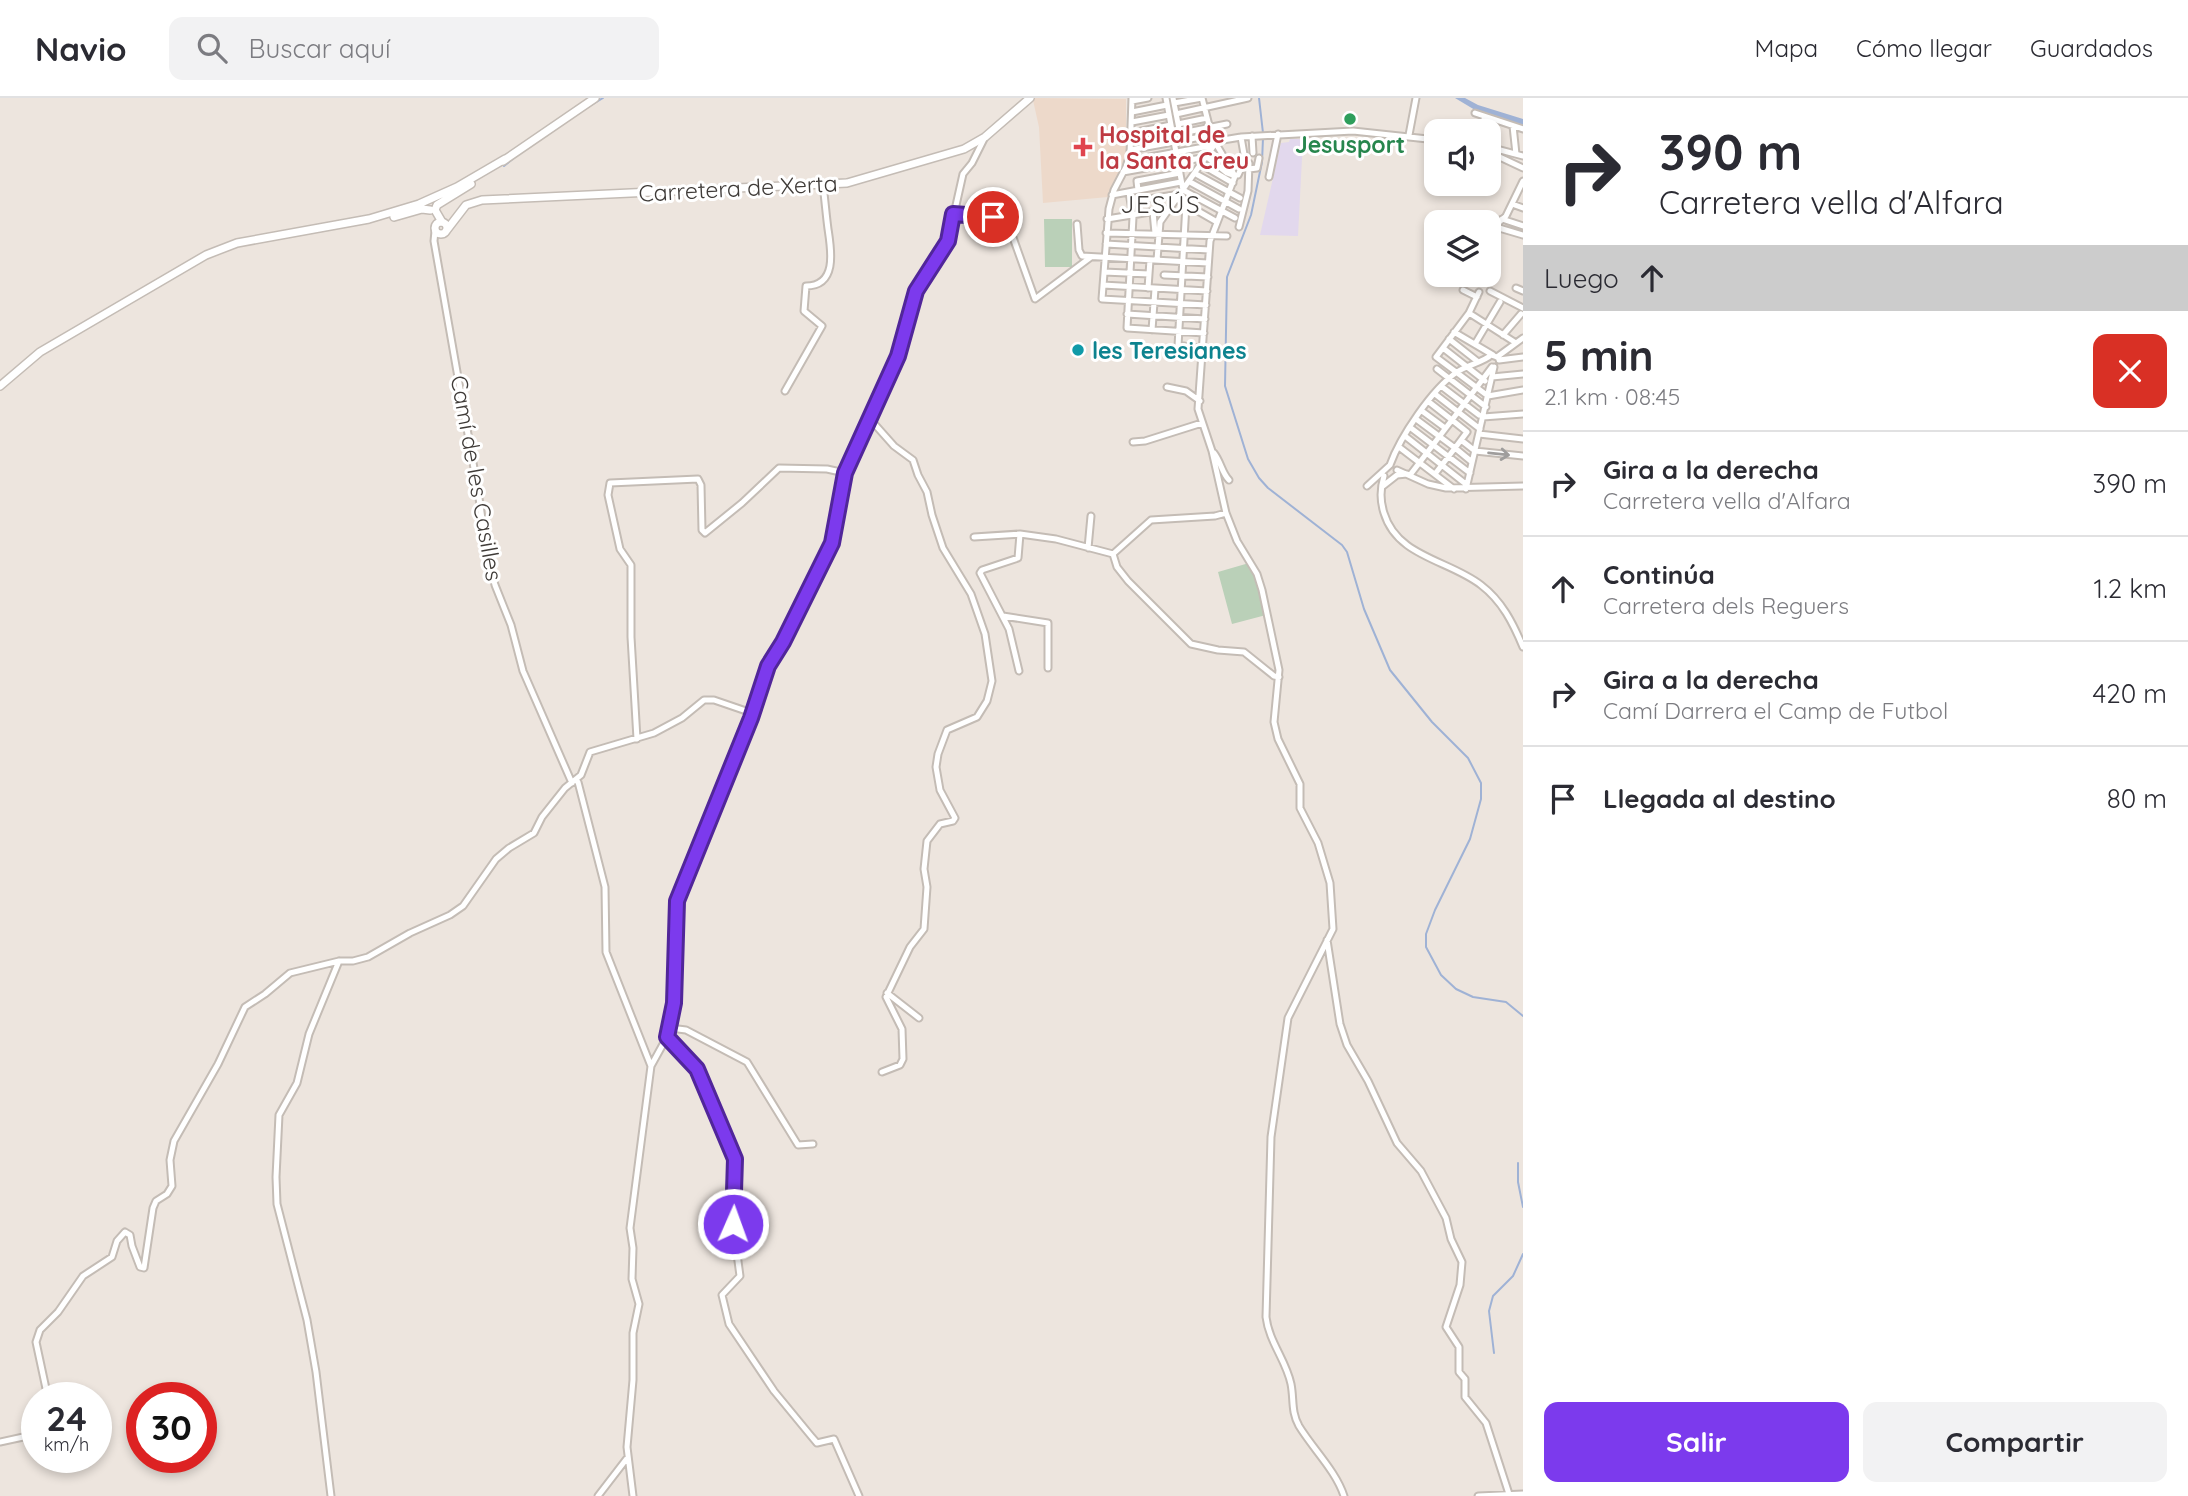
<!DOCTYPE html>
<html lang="es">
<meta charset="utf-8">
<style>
:root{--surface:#fff;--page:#f2f2f3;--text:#2b2b33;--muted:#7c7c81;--line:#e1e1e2;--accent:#7c3aed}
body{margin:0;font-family:Quicksand,sans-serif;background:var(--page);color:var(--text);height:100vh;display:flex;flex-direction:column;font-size:26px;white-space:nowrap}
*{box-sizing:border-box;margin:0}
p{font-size:23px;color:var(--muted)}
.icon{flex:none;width:38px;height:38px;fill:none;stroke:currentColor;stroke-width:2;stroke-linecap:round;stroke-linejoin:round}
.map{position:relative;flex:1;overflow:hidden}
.side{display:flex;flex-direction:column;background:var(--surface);width:665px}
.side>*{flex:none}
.hud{background:#fff;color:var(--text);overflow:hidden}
.buttons{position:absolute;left:1424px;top:21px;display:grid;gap:14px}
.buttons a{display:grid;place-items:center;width:77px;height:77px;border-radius:14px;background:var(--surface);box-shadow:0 4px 10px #0003;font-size:35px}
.speed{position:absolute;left:21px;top:1284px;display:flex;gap:14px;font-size:35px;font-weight:700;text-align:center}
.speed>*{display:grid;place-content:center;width:91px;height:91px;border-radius:50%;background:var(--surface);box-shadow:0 4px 10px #0003;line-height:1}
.speed small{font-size:18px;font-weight:400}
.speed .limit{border:10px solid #d22;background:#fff;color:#111}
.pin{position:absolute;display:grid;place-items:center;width:60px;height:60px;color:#fff;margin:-30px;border:4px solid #fff;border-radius:50%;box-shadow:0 2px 7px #0007}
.me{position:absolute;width:77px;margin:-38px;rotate:2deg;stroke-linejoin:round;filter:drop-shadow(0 0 5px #0008)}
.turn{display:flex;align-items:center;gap:24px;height:147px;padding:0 21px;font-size:32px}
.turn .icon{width:91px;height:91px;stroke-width:2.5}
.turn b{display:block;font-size:49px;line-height:60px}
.then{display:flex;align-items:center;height:66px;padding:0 21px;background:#0003;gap:14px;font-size:26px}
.round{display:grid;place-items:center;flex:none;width:74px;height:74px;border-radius:14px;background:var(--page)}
.summary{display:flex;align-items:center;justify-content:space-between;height:119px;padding:0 21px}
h1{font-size:42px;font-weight:700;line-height:52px}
.action{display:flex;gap:14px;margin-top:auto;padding:14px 21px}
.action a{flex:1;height:80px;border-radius:14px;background:var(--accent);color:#fff;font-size:28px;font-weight:700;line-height:80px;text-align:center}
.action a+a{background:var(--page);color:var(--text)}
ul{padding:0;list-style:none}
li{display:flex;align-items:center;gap:21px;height:105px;padding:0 21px;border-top:2px solid var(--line)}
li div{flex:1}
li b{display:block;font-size:26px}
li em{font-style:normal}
header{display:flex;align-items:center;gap:42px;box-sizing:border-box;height:98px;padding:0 35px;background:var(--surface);border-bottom:2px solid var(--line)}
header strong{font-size:33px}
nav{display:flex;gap:38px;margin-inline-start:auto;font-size:24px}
.search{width:490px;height:63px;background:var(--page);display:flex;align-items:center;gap:18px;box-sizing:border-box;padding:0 24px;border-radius:14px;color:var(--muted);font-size:26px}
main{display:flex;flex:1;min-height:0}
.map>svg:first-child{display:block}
.education{fill:#e2d8ed}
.medical{fill:#edd9ca}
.green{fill:#bad0b8}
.water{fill:#9fb2d5}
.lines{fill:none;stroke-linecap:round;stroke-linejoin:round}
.stream{stroke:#9fb2d5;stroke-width:2}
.minor-casing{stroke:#c4bcb5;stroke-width:9}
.major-casing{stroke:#c4bcb5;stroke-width:10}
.minor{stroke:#fff;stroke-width:5}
.major{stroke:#fff;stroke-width:7}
.oneway{stroke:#9f9d9c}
.route-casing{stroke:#51269a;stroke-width:18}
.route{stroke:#7c3aed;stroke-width:12}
.leisure-dot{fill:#2e9e5b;stroke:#fff;stroke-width:2.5}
.health-dot{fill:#e0444e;stroke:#fff;stroke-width:2.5}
.culture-dot{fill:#0f9aa8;stroke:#fff;stroke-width:2.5}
.labels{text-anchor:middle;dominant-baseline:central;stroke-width:6;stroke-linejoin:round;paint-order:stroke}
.health-label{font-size:23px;font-weight:bold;fill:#be3a42;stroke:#fff;text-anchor:start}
.leisure-label{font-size:23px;font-weight:bold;fill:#27864d;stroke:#fff}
.street-label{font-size:23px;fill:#3f3b38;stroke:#fff}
.culture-label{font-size:23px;font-weight:bold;fill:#0d838f;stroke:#fff;text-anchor:start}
.neighbourhood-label{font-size:24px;letter-spacing:2px;fill:#3f3b38;stroke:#fff}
</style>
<header>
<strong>Navio</strong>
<div class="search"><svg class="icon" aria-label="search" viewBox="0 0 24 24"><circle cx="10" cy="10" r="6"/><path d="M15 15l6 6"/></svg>Buscar aquí</div>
<nav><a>Mapa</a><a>Cómo llegar</a><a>Guardados</a></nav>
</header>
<main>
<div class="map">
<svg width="1523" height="1398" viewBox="0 0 1523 1398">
<rect width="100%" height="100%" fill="#ede5de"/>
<path class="education" d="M 1290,41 L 1303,41 L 1298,138 L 1260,137 L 1281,45 L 1289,44 Z"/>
<path class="medical" d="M 1035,0 L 1126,1 L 1126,60 L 1108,99 L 1043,105 L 1039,29 L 1033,2 Z"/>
<path class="green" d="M 1044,121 L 1072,121 L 1072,169 L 1045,169 Z
M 1249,465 L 1257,482 L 1266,517 L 1232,526 L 1218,474 Z"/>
<path class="water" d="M 1455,0 L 1465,0 L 1478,7 L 1523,21 L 1523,28 L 1480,15 Z"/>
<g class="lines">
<path class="stream" d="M 1259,0 L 1263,35
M 588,9 L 603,0
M 1263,40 L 1262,64 L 1251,117 L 1227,179 L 1225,288 L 1248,361 L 1259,380 L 1268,390 L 1342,447 L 1347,454 L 1364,511 L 1390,572 L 1432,624 L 1468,660 L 1481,685 L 1481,701 L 1470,741 L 1435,812 L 1426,836 L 1426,849 L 1441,877 L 1456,891 L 1473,899 L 1506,904 L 1523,918
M 504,68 L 520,55
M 1518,1065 L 1518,1084 L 1523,1109
M 1494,1255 L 1489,1213 L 1493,1198 L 1513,1178 L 1523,1156"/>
<defs>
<path id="minor" d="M 1132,0 L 1130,56 L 1126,69 L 1114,92 L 1109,111 L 1102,201 L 1206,207
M 1166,0 L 1183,92 L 1235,120
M 1173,0 L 1180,36
M 1132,3 L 1148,0
M 1174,5 L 1202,0 L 1212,39 L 1235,78 L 1210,143 L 1198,311 L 1212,353 L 1226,415 L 1237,443 L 1257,476 L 1262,492 L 1279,572 L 1274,624 L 1278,641 L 1300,686 L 1300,710 L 1318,745 L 1330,785 L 1333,831 L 1288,920 L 1271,1039 L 1266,1219 C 1269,1244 1286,1262 1291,1286 C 1294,1301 1291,1314 1299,1328 C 1313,1351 1336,1373 1344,1398
M 1132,14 L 1167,7
M 1475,15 L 1523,31
M 1176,16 L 1248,0
M 1484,19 L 1485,33
M 1132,24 L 1169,17
M 1178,26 L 1207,20
M 1513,28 L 1516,56
M 1132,35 L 1171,27
M 1409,37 L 1416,0
M 1252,38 L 1253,55
M 1217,43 L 1241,39 L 1353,33 L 1437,42
M 1131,45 L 1227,26
M 1489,49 L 1523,58
M 1130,52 L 1212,37
M 1211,54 L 1231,69
M 1489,54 L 1523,70
M 1128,63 L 1215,47
M 1202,67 L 1233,85
M 1249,71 L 1257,70 L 1259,60
M 1123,74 L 1207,59 L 1227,75 L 1235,78
M 1196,76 L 1240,100
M 1238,77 L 1245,62 L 1241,39
M 1269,79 L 1278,36
M 1190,84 L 1239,111
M 1138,92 L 1137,83 L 1180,75
M 1129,94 L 1133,119 L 1127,230 L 1204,235
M 1112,97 L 1181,84
M 1149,101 L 1180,96
M 1177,101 L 1217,124
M 1512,106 L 1523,110
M 1153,114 L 1155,135
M 953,116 C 970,116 986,119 1003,118 L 1006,120 L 1035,201 L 1091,159
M 1107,121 L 1169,111
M 1502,121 L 1523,128
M 1077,126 L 1079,152 L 1082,158 L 1208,165
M 1489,127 L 1523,137
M 1239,129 L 1248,93 L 1249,65
M 1494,129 L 1506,118 L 1523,83
M 435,133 L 434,143 L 478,393 L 487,456 L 495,487 L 511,527 L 523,573 L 572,685
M 1106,135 L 1227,138
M 1106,146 L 1209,152
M 1157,162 L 1160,124 L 1217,43
M 1104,174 L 1149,176
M 1164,177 L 1208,179
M 1103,187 L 1207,193
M 1148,190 L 1150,162
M 1516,190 L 1523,193
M 1463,192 L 1477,199
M 1490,193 L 1523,210
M 1479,194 L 1469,215 L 1436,259 L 1488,298 L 1523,292
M 1469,215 L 1516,245
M 1127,216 L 1205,221
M 1152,232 L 1155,191
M 1454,234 L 1493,257
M 1503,237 L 1521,216
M 1449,241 L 1477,263
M 1475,246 L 1500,204
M 1184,248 L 1178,248 L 1186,106
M 1187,249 L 1203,250
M 1443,250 L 1485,283
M 1497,259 L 1523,240
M 1499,262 L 1523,259
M 1437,271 L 1486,309
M 1492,279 L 1523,276
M 1441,288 L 1479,317
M 1167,289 L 1186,293 L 1200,303
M 785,293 L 822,228 L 804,213 L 806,188 C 838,188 831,151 828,131 C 826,116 825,102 823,87
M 1435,296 L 1480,331
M 1429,304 L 1452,322 L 1492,269
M 1422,313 L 1445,330
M 1483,319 L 1523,316
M 870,321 L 894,348 L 913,362 L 918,377 L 927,394 L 932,417 L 943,450 L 971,496 L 985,536 L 992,583 L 987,603 L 977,619 L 947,632 L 938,656 L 936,669 L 940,692 L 955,720 L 953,723 L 940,726 L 927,743 L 924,771 L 927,789 L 924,831 L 910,849 L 886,899 L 902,931 L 903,961 L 900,967 L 882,974
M 1411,330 L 1470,375
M 1479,336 L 1523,341
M 1405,338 L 1467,387
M 1461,342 L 1475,353 L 1523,358
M 1133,344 L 1145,343 L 1202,325
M 1399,349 L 1454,391
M 1214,355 C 1221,364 1222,375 1229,382
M 1390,367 C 1400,339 1432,291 1457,274 C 1467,267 1484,264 1491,257 L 1497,259
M 1397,372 L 1428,386 L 1446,390 L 1523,388
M 1435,376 L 1455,350 L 1472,364
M 1410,377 C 1424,359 1438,340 1452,322 L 1467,334 L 1455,350 L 1416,321
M 1384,378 C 1380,391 1380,403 1384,415 C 1397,459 1449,462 1481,487 C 1502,503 1513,525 1523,549
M 1367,388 L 1390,367
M 1383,388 L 1397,377 L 1407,376
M 1466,391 L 1494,269
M 974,439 L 1020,436 L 1056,441 L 1113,456 L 1151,422 L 1215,418 L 1226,415
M 1088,450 L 1091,418
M 1113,456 L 1117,469 L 1128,483 L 1191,546 L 1218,552 L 1244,554 L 1274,578 L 1279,579
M 1003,518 L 1048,525 L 1048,570
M 1019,573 L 1009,531 L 980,475 L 982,472 L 1018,460 L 1020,436
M 637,641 L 631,539 L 631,467 L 620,451 L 608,397 L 610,385 L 698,381 L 701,387 L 702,432 L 705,435 L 742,405 L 779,370 L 827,371 L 845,375
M 575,682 L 578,684 L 605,789 L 606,854 L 651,968
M 1327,842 L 1340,926 L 1347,947 L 1368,983 L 1397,1045 L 1421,1073 L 1446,1120 L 1451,1141 L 1462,1164 L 1460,1187 L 1446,1229 L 1459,1249 L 1459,1274 L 1465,1281 L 1465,1299 L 1486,1325 L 1509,1396
M 887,895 L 919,920
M 670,930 L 686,932 L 747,964 L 798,1047 L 813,1046
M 667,939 L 697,971 L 735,1061 L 733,1126 L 740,1178 L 722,1197 L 729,1226 L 774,1293 L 811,1338 L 817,1345 L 834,1341 L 859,1398
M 48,1300 L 36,1244 L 40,1232 L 58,1214 L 83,1178 L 112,1159 L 117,1143 L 125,1134 L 130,1137 L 132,1148 L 140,1169 L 144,1170 L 153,1110 L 156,1103 L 167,1096 L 172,1088 L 170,1062 L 174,1043 L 218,966 L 245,909 L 265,896 L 290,875 L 339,863 L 353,863 L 368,859 L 410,835 L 450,817 L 463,808 L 496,761 L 509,750 L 534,735 L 542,719 L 565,690 L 581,677 L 590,654 L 654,635 L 682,620 L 704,602 L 714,602 L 752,615
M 0,1344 L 37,1336
M 331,1398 L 316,1274 L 307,1222 L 277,1106 L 276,1079 L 279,1017 L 297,985 L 309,936 L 339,863
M 598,1398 L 628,1359
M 633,1398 L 627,1349 L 633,1282 L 633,1235 L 639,1206 L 632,1181 L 633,1150 L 630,1130 L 651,968 L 667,939 L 675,905 L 677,803 L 751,620 L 768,568 L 783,544 L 832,445 L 845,375 L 898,258 L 916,193 L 948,143 L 963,76 L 972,65 L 985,39
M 1478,1398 L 1523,1396"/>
<path id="major" d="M 503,63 L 595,0
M 394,119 L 422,111 L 430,112
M 442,124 L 435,112 L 437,107 L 471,86
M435 130a6 6 0 1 1 12 0a6 6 0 1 1-12 0Z
M 446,133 L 466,107 L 482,102 L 847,85 L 964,51 L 985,39 L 1030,0
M 0,288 L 40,254 L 206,157 L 237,145 L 369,121 L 419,106 L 457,89 L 505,61"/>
</defs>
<use href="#minor" class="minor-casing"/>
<use href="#major" class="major-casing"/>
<use href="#minor" class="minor"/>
<use href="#major" class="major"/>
</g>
<defs><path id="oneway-shaft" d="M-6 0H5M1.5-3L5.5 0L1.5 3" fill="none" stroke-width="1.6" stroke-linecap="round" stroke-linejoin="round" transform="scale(1.75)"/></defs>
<use class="oneway" href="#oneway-shaft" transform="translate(1499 356) rotate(6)"/>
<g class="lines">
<defs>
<path id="route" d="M 733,1126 L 735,1061 L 697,971 L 667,939 L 674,905 L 677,803 L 751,620 L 768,568 L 783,544 L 832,445 L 845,375 L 898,258 L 916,193 L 948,143 L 953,116 L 993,119"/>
</defs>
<use href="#route" class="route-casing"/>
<use href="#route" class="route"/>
</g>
<circle class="leisure-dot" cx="1350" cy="21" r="7"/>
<path class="health-dot" d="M1079.5 38.5h7v7h7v7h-7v7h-7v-7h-7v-7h7z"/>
<circle class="culture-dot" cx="1078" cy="252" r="7"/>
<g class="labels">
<g class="health-label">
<text x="1099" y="36">Hospital de<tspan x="1099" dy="26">la Santa Creu</tspan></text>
</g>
<g class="leisure-label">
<text x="1350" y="46">Jesusport</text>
</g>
<g class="street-label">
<text transform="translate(738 90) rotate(-3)">Carretera de Xerta</text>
<text transform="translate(477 380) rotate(80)">Camí de les Casilles</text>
</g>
<g class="culture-label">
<text x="1092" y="252">les Teresianes</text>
</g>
<g class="neighbourhood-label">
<text x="1161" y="106">JESÚS</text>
</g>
</g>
</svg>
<div class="buttons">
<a><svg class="icon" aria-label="sound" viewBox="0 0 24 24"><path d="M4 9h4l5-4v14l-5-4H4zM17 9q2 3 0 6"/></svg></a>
<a><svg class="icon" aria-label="layers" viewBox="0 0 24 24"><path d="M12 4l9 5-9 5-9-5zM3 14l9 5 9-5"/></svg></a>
</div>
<div class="speed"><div>24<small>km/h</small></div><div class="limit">30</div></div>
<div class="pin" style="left:993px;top:119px;background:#d93025"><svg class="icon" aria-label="arrive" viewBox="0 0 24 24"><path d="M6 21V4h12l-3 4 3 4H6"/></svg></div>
<svg class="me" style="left:733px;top:1126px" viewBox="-20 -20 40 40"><circle r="17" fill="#7c3aed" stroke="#fff" stroke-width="3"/><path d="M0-11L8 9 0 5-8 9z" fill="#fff"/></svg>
</div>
<section class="side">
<div class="hud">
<div class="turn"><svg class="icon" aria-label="right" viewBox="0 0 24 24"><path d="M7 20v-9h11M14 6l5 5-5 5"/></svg><div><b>390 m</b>Carretera vella d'Alfara</div></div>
<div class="then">Luego<svg class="icon" aria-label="ahead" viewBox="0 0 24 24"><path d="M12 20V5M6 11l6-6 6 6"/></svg></div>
</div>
<div class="summary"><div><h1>5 min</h1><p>2.1 km · 08:45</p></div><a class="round" style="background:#d93025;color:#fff"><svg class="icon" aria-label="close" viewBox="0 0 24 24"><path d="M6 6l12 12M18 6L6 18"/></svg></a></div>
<ul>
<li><svg class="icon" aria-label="right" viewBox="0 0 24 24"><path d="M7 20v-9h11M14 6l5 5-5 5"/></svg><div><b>Gira a la derecha</b><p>Carretera vella d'Alfara</p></div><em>390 m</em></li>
<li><svg class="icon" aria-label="ahead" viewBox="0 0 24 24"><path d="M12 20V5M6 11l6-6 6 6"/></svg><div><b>Continúa</b><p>Carretera dels Reguers</p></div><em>1.2 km</em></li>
<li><svg class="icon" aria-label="right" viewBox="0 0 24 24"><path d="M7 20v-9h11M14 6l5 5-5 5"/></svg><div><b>Gira a la derecha</b><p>Camí Darrera el Camp de Futbol</p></div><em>420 m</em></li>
<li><svg class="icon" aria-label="arrive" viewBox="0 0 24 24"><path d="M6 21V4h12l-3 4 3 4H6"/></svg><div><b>Llegada al destino</b></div><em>80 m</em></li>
</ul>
<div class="action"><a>Salir</a><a>Compartir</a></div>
</section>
</main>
